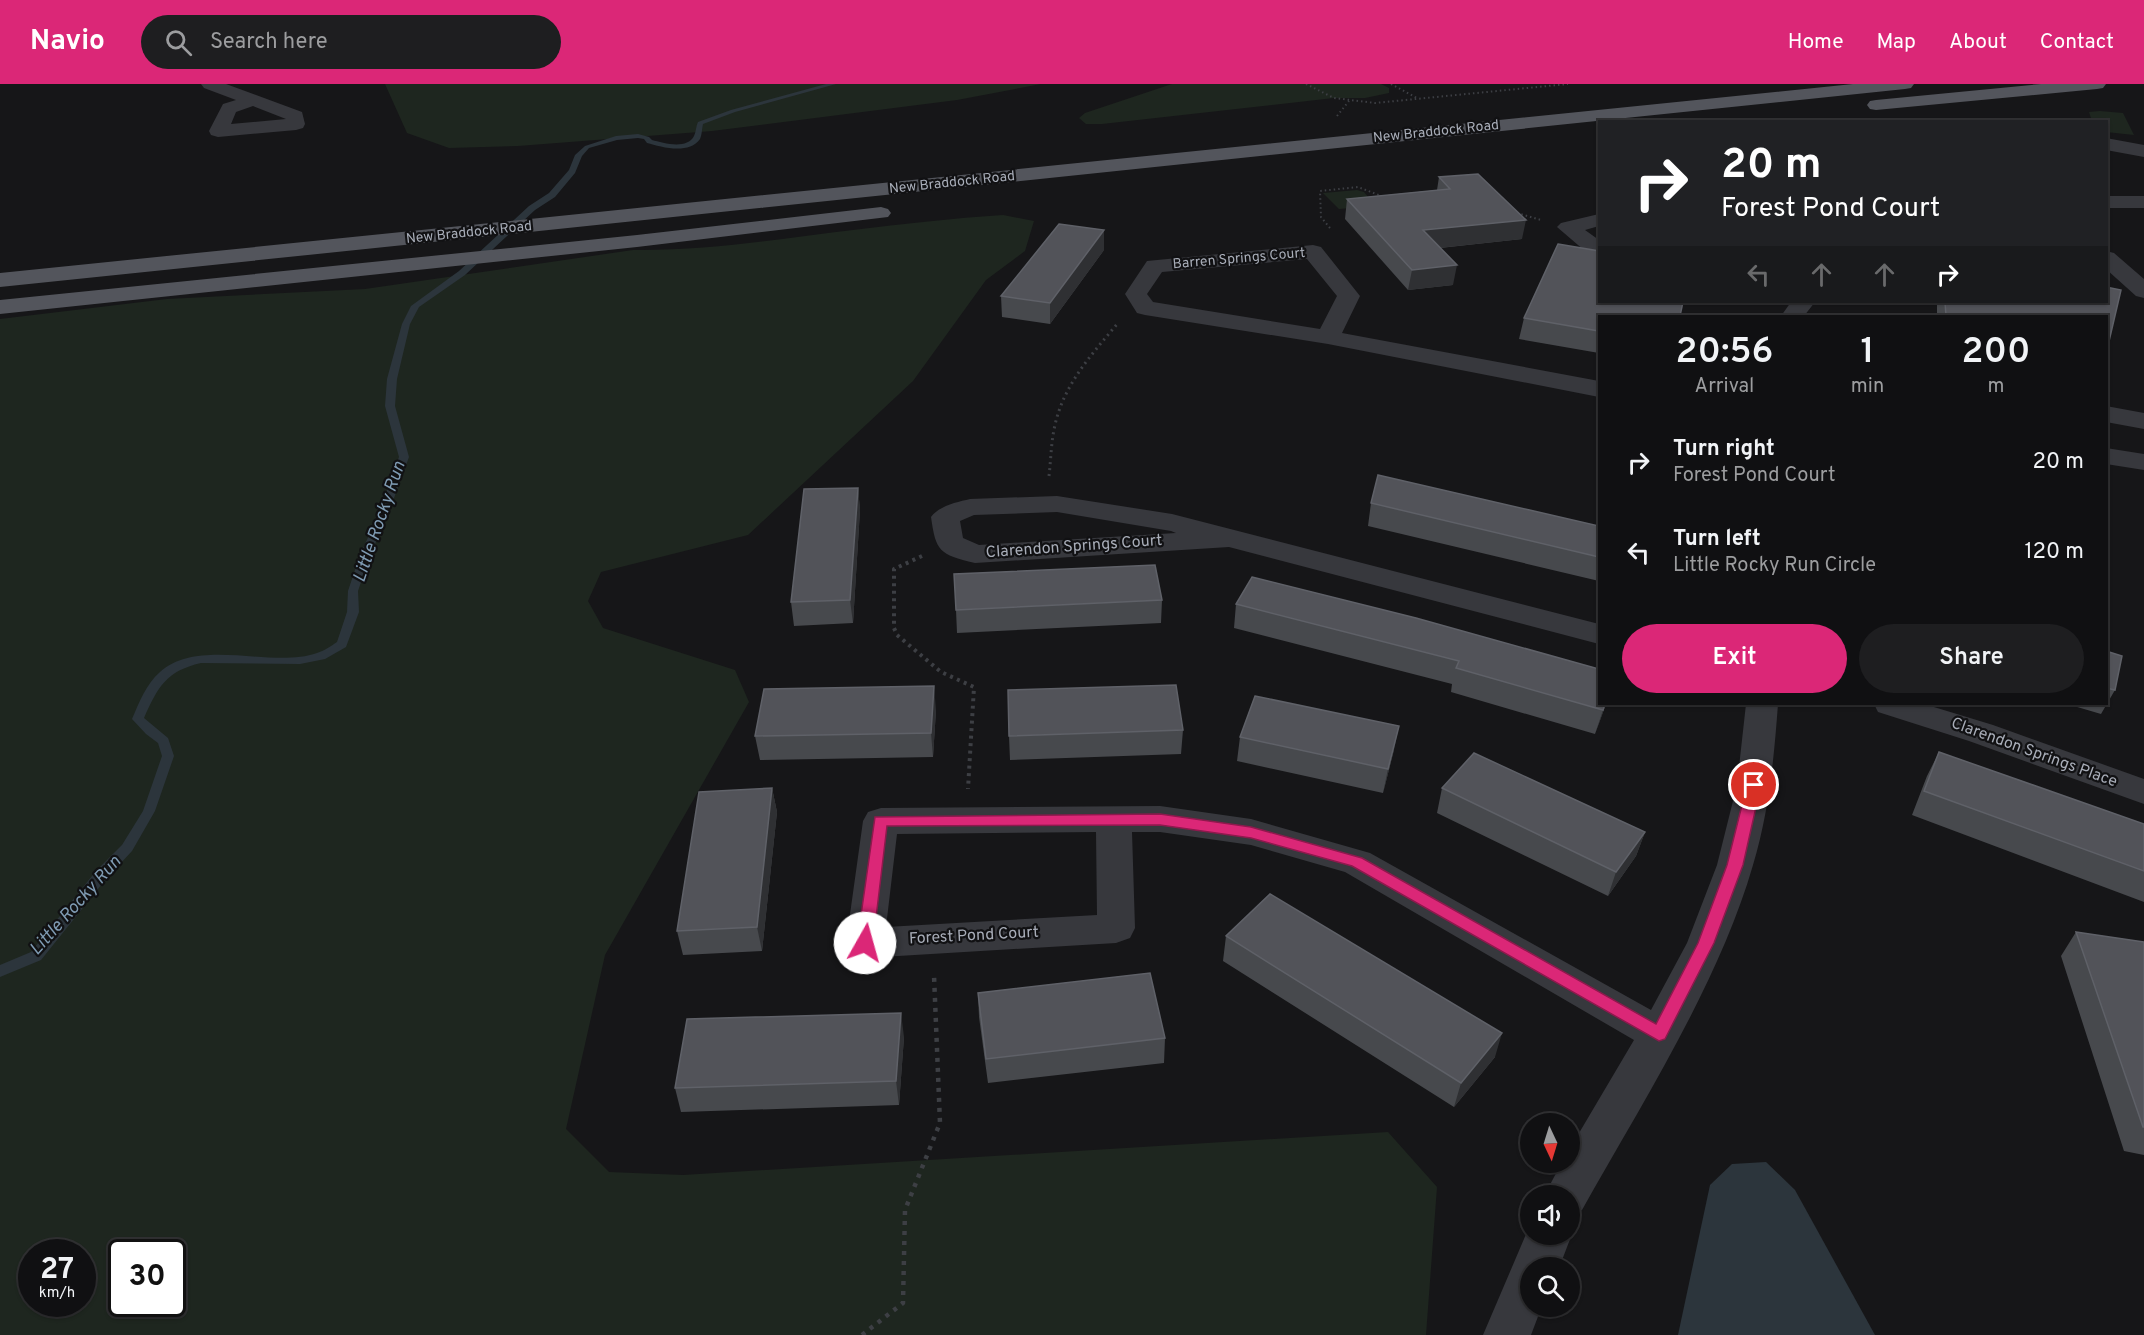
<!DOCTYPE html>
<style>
:root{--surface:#101012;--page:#1e1e20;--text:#f1f3f6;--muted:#9c9d9f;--line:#303032;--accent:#db2777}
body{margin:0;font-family:Overpass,sans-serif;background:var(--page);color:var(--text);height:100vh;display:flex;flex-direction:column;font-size:22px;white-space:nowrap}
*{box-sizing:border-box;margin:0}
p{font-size:20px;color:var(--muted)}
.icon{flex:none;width:33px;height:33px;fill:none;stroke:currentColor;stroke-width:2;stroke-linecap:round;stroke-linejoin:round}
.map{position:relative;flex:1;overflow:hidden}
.drawer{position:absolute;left:1598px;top:231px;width:510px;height:390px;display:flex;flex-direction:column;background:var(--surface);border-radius:0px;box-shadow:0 2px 4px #0004,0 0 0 2px var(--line)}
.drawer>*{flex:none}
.banner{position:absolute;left:1598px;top:36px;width:510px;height:183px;border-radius:0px;box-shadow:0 2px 4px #0004,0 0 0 2px var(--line);background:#202124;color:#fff;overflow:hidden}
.needle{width:39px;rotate:176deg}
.buttons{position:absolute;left:1520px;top:1029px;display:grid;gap:12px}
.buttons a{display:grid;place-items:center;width:60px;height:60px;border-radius:50%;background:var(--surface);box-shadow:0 2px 4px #0004,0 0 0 2px var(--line);font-size:30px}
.speed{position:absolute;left:18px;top:1155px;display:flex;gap:12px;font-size:30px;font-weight:700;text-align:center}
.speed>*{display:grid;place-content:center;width:78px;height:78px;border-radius:50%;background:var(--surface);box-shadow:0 2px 4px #0004,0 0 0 2px var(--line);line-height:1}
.speed small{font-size:15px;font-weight:400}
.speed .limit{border:3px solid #111;border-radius:9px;background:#fff;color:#111}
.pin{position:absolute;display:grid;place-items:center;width:51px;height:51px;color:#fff;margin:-26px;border:3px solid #fff;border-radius:50%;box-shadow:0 2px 6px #0007}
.me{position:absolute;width:66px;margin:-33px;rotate:7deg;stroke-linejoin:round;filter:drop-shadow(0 0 4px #0008)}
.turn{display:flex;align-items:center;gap:21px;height:126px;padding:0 24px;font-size:27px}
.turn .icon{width:78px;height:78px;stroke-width:2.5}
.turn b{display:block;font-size:42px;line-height:51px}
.lanes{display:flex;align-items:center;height:57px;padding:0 24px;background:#0003;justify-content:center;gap:30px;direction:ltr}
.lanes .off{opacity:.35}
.eta{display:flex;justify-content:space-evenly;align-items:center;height:102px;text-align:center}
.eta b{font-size:36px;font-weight:600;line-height:42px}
.button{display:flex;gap:12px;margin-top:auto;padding:12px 24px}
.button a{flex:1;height:69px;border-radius:36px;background:var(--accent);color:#fff;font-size:24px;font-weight:600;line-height:69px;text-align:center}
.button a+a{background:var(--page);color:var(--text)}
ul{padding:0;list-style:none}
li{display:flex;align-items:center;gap:18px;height:90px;padding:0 24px}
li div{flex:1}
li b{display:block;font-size:22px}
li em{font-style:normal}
header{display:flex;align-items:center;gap:36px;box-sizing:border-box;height:84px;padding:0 30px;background:var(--accent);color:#fff}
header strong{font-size:28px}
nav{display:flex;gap:33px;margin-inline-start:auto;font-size:21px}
.search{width:420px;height:54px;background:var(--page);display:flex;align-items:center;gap:15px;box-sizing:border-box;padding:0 21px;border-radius:33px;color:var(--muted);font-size:22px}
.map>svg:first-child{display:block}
.green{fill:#1e261f;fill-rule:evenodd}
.water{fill:#2c353c}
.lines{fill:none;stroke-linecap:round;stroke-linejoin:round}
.stream{fill:#2c353c;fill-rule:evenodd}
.path-far3{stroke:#3d3f44;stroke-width:2;stroke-dasharray:1.5 3;stroke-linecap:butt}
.path-far2{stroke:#3d3f44;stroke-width:3;stroke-dasharray:2 4;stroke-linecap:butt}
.path-far1{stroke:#3d3f44;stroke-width:4;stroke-dasharray:3 4.5;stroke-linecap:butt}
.path{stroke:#3d3f44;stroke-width:4.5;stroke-dasharray:4 6;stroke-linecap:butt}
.minor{fill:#37383d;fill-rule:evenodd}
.major{fill:#53555c;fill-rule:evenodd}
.wall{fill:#47494d}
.shaded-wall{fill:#2f3033}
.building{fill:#525359;stroke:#5f6168;stroke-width:1.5}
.route{fill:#db2777;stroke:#8e194d;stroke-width:1.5}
.labels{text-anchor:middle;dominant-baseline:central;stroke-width:4.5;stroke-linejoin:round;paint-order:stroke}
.far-street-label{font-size:14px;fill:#a8adb8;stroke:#111113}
.street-label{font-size:16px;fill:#a8adb8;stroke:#111113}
.water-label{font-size:18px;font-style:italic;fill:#7f9bb3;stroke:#111113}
</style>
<header>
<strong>Navio</strong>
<div class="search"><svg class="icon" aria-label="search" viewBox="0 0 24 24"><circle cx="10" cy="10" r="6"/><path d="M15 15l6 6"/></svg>Search here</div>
<nav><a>Home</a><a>Map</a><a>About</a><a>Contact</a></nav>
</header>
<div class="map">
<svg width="2144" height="1251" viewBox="0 0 2144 1251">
<rect width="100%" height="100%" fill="#161618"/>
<path class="green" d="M 385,0 L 1041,0 L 957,16 L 712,47 L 518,62 L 449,64 L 407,49 Z
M 1172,0 L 1381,0 L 1389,4 L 1389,9 L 1365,14 L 1334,14 L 1102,40 L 1086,40 L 1079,34 L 1085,29 Z
M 2100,27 L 2123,29 L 2134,51 L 2106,48 L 2106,38 L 2092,37 L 2089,28 Z
M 1357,106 L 1364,108 L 1369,114 L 1376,112 L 1382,114 L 1372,122 L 1339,125 L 1323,109 Z
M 1003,131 L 1034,137 L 1025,167 L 986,196 L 913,297 L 748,451 L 601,488 L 588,517 L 603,544 L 735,586 L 749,618 L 605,871 L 566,1045 L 609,1088 L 683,1091 L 1388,1048 L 1437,1103 L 1426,1251 L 0,1251 L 0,235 L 167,215 L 365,205 L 633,166 C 707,167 779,155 853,146 C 903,140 953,134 1003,131 ZM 82,1168 L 82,1220 L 32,1220 L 32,1168 ZM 172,1168 L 172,1220 L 122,1220 L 122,1168 Z"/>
<path class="water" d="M 1766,1078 L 1795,1106 L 1875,1251 L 1678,1251 L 1710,1101 L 1732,1080 Z"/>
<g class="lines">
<path class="stream" d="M 826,0 L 836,0 L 735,28 L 703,40 C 702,44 702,51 700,55 C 689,71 661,63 647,59 L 644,55 L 638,54 L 617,56 L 589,64 L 582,72 L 575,89 L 555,113 L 535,126 L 465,191 L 419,223 L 410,240 L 397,295 L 395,322 L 409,373 L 386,436 L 370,471 L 358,507 L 359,528 L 346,563 L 325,575 L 300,580 L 201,579 C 166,587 158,603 144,634 L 168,654 L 174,672 L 155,727 L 132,767 L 106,795 L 41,876 L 0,893 L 0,881 L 31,868 L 96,787 L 122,761 L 143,727 L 162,672 L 158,659 L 146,650 L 132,635 C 139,619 146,600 160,588 C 199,553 272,585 317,569 C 324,567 331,562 337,558 L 347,528 L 348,507 L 360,471 L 376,436 L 399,373 L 385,322 L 387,295 L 402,240 L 411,222 L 459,187 L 529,122 L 549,109 L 569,86 L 575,71 L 585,62 L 616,52 L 638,50 L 649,53 L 652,56 C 663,59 687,66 694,52 C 696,48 696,42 698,38 L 731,26 Z"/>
<path class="path-far3" d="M 1306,0 L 1334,14 L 1375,19 L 1568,0
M 1391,0 L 1417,14
M 1337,32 L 1349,17
M 1517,129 L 1541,136
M 1330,144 L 1321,133 L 1320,107 L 1358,103 L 1384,113"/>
<path class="path-far2" d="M 1049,392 C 1051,375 1051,358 1055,341 C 1064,300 1092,270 1118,239"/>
<path class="path-far1" d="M 922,472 L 894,485 L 894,544 L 897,551 L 941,588 L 974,603 L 968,705"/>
<path class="path" d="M 862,1251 L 903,1219 L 905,1126 L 940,1039 L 934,891"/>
<path class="minor" d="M 201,0 L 226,0 L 302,28 L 305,40 L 303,44 L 296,46 L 218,53 L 211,51 L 209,47 L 223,20 L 236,16 L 204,4 ZM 253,22 L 286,35 L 231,40 L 236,28 Z
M 2106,54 L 2144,61 L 2144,73 L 2106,66 Z
M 2106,112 L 2144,112 L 2144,124 L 2106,124 Z
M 1599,130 L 1599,142 L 1585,146 L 1599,156 L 1599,170 L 1585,167 L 1557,143 L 1561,139 Z
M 1313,161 L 1321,163 L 1360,212 L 1342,249 L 1599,297 L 1599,313 L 1328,260 L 1145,231 L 1137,229 L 1125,210 L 1147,177 ZM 1307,175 L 1337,212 L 1320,245 L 1153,218 L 1147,210 L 1162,188 Z
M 2106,167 L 2114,169 L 2144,195 L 2144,214 L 2136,212 L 2106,185 Z
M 1791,218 L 1815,218 L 1804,232 L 1781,232 Z
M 2106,322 L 2144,329 L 2144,345 L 2106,338 Z
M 2106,364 L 2144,370 L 2144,386 L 2106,380 Z
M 1057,412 L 1172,430 L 1599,540 L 1599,560 L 1229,463 L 975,479 C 939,470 936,468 931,433 C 939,422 957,418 970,415 ZM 1057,428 L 1171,447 L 1176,449 L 979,461 L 963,454 L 960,437 L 974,431 Z
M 1746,620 L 1778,620 C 1774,674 1769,728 1753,781 C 1719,899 1642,1019 1582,1126 L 1569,1131 L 1569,1112 L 1544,1112 L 1562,1078 L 1569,1078 L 1569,1066 L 1634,956 L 1345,788 L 1251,761 L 1160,748 L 1132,748 L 1135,844 L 1130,854 L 1116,859 L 865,874 L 851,870 L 846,859 L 863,737 L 868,728 L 881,724 L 1160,722 L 1251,735 L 1370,769 L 1651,926 L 1687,859 L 1717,781 L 1737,701 ZM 1096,748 L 1097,831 L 886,843 L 897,750 Z
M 1874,620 L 1924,620 L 1993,641 L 2144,695 L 2144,720 L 1969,657 L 1878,628 Z
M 1530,1141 L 1530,1150 L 1569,1150 L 1569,1144 L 1572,1150 L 1559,1184 L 1530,1184 L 1530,1222 L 1542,1222 L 1531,1251 L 1483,1251 Z"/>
<path class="major" d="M 1853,0 L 1914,0 L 1911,4 L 1905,5 L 0,203 L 0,189 Z
M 2041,0 L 2106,0 L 2103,4 L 2097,5 L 1876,26 L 1870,25 L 1867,21 L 1870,17 L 1876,16 Z
M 881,123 L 888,125 L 891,129 L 888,133 L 637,163 L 0,230 L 0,216 L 637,151 Z"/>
</g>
<path class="wall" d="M 1439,93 L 1522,155 L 1440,164 L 1453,201 L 1408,206 L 1345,135 L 1347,115 L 1437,106 Z
M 1104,166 L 1050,240 L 1002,233 L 1001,212 Z
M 1937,218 L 2106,218 L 2106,232 L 1937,232 Z
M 1599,232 L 1599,269 L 1519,255 L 1524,234 Z
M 858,404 L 860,426 L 853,539 L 794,542 L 791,518 Z
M 1371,419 L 1599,442 L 1599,497 L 1368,442 Z
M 1252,493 L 1606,620 L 1595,650 L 1451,608 L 1452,600 L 1234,544 L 1236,520 Z
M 1162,516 L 1161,539 L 957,549 L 956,526 Z
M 2106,567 L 2115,606 L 2101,630 L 2067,620 L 2106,620 Z
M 936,626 L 933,673 L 760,676 L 755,652 Z
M 1183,646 L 1181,670 L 1010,676 L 1009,652 Z
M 1240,653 L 1394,666 L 1383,709 L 1237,677 Z
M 1939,668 L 2144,740 L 2144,818 L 1912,731 L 1927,692 Z
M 772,704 L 777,728 L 762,867 L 683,871 L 677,847 Z
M 1442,704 L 1645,748 L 1636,772 L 1608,812 L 1437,729 Z
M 2076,848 L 2144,858 L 2144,1071 L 2124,1067 L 2061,872 Z
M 1226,852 L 1495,973 L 1454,1023 L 1223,877 Z
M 978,909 L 1165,954 L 1164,979 L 988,999 L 979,933 Z
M 904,953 L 899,1021 L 681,1028 L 675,1004 Z"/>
<path class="shaded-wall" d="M 1526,136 L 1522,155 L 1420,166 L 1423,146 Z
M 1104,146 L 1104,166 L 1050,240 L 1050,219 Z
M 1457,181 L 1453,201 L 1408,206 L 1412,186 Z
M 858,404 L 860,426 L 853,539 L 850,516 Z
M 934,602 L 936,626 L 933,673 L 931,649 Z
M 1605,620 L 1606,620 L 1595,650 Z
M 1399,642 L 1394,666 L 1383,709 L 1388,685 Z
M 772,704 L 777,728 L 762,867 L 757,843 Z
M 1645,748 L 1636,772 L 1608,812 L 1616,788 Z
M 901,929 L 904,953 L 899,1021 L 896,997 Z
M 1502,949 L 1495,973 L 1454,1023 L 1461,999 Z"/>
<path class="building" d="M 1478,90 L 1526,136 L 1423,146 L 1457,181 L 1412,186 L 1347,115 L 1450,105 L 1439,93 Z
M 1059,140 L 1104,146 L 1050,219 L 1001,212 Z
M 1558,160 L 1599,167 L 1599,218 L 1683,218 L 1680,232 L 1599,232 L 1599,247 L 1524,234 Z
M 2106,203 L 2121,206 L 2106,270 L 2106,232 L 1946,232 L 1945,218 L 2106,218 Z
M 1378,391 L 1599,442 L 1599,473 L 1371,419 Z
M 858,404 L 850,516 L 791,518 L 804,405 Z
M 1155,481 L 1162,516 L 956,526 L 954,490 Z
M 1252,493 L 1416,534 L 1599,585 L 1599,620 L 1605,620 L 1603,626 L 1456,584 L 1459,577 L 1236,520 Z
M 2106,567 L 2122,572 L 2115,606 L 2106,604 Z
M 1176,601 L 1183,646 L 1009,652 L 1008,606 Z
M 934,602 L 931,649 L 755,652 L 764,605 Z
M 1255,612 L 1399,642 L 1388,685 L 1240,653 Z
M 1939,668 L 2144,740 L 2144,787 L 1924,707 Z
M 1474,669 L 1645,748 L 1616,788 L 1442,704 Z
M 772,704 L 757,843 L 677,847 L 699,708 Z
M 1270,810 L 1502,949 L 1461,999 L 1226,852 Z
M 2076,848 L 2144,858 L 2144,1043 L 2143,1043 Z
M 1150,889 L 1165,954 L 986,975 L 978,909 Z
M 901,929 L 896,997 L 675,1004 L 687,935 Z"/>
<path class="route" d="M 1754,696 L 1761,701 L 1743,781 L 1714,859 L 1665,955 L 1659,957 L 1352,782 L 1251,754 L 1160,741 L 887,742 L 873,859 L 870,863 L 865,865 L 859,863 L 857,859 L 875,733 L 1160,730 L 1251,743 L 1362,774 L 1656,940 L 1698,859 L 1727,781 L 1747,701 Z"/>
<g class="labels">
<g class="far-street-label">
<text transform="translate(1436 48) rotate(-6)">New Braddock Road</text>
<text transform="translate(952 99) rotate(-6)">New Braddock Road</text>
<text transform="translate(469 149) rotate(-6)">New Braddock Road</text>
<text transform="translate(1239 175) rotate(-5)">Barren Springs Court</text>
</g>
<g class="street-label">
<text transform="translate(1074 463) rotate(-4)">Clarendon Springs Court</text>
<text transform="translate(2034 669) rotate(20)">Clarendon Springs Place</text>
<text transform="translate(974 852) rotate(-3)">Forest Pond Court</text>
</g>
<g class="water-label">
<text transform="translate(380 438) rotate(-71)">Little Rocky Run</text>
<text transform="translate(76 822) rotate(-48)">Little Rocky Run</text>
</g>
</g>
</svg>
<div class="buttons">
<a><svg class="needle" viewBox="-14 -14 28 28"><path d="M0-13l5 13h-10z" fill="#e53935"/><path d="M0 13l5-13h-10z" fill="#9c9d9f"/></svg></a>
<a><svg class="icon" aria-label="sound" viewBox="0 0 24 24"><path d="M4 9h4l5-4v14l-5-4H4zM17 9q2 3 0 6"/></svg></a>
<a><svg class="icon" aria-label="search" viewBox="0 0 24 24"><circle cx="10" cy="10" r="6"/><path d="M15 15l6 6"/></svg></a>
</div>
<div class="speed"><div>27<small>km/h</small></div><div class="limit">30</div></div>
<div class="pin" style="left:1754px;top:701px;background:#d93025"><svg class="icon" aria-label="arrive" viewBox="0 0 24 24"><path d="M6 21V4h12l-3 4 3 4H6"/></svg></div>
<svg class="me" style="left:865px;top:859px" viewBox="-20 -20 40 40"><circle r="19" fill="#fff"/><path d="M0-13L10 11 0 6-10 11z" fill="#db2777"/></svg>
<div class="banner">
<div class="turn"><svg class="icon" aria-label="right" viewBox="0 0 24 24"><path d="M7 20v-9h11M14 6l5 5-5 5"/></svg><div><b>20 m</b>Forest Pond Court</div></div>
<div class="lanes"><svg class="icon off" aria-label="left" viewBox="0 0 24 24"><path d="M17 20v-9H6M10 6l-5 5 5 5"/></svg><svg class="icon off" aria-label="ahead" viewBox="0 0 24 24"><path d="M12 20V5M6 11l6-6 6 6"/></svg><svg class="icon off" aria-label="ahead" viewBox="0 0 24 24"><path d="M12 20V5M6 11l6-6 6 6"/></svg><svg class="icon" aria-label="right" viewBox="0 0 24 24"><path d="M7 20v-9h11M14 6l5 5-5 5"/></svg></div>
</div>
<section class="drawer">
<div class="eta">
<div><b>20:56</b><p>Arrival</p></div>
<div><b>1</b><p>min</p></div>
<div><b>200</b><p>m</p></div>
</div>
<ul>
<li><svg class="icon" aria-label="right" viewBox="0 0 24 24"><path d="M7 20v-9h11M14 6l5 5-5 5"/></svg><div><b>Turn right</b><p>Forest Pond Court</p></div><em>20 m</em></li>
<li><svg class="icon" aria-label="left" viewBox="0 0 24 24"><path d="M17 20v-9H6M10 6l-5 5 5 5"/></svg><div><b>Turn left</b><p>Little Rocky Run Circle</p></div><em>120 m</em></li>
</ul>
<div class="button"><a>Exit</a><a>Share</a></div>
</section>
</div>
